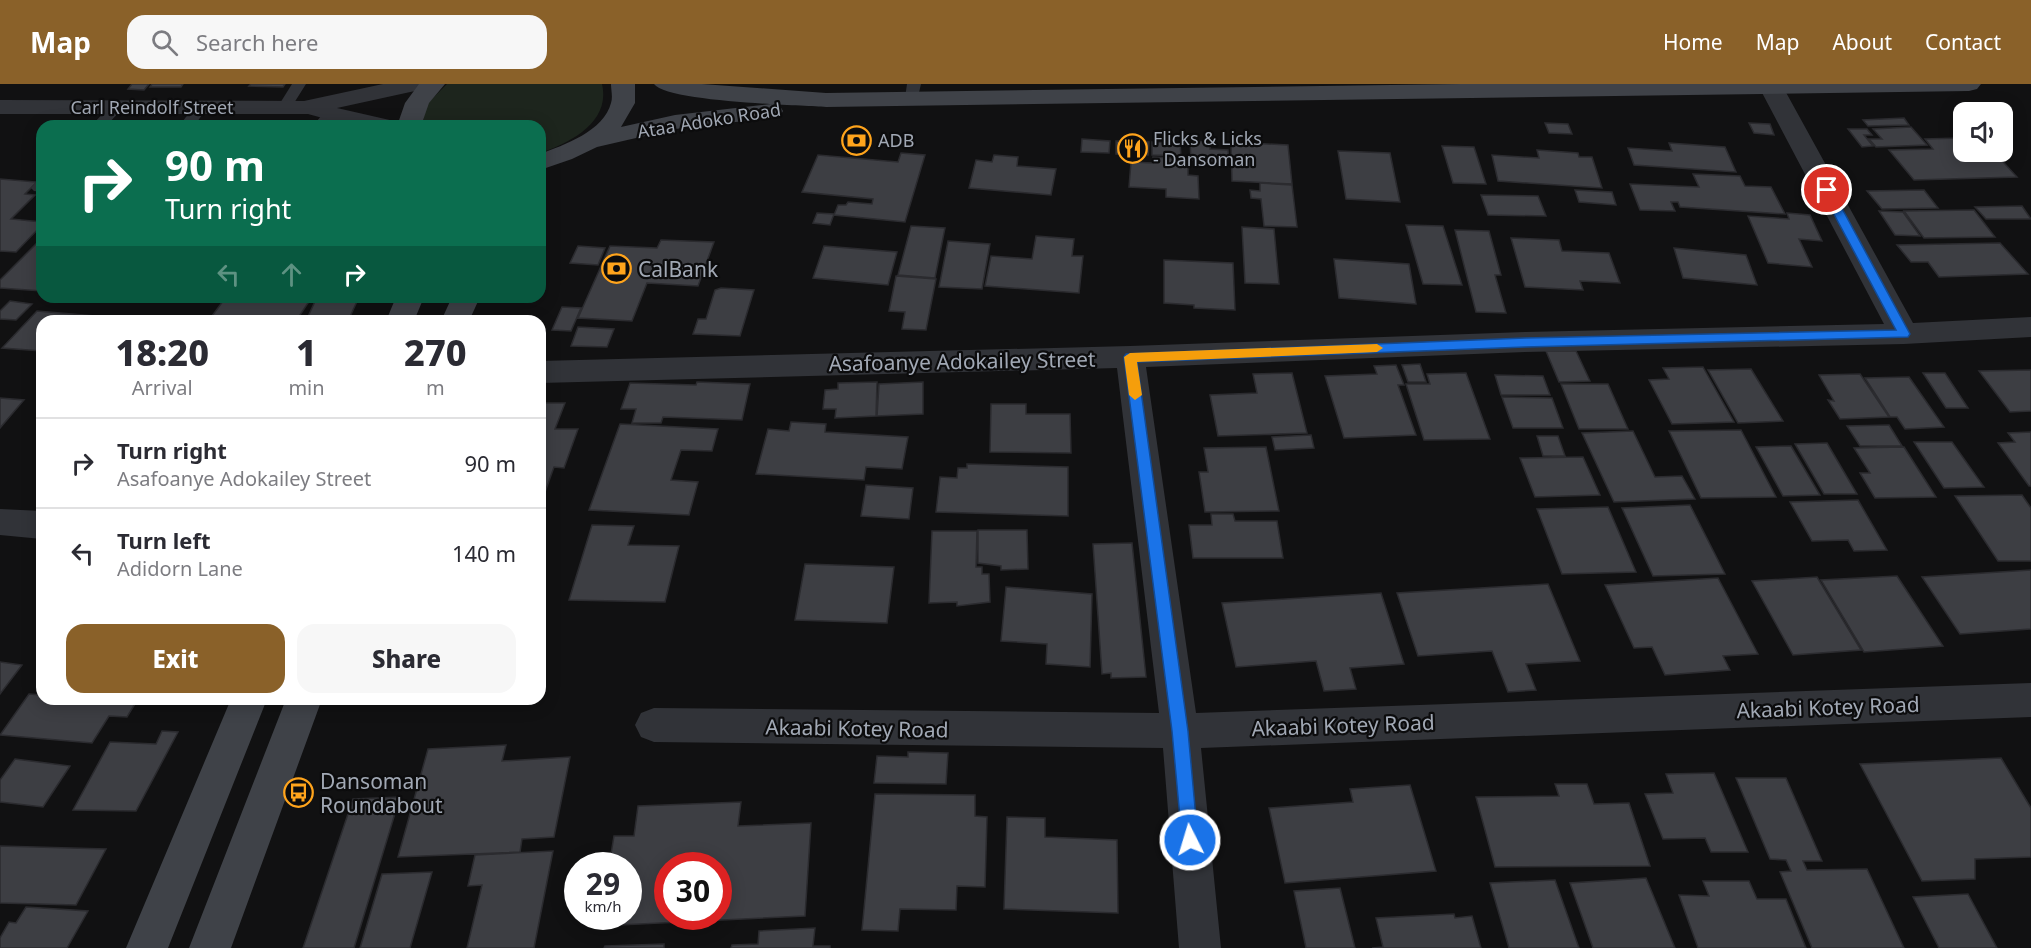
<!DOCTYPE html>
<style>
:root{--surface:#fff;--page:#f7f7f7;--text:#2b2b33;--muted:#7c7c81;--line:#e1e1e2;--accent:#8a6129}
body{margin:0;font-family:"Noto Sans",sans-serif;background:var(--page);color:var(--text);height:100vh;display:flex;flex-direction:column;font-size:22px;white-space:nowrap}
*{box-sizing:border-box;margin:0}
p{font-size:20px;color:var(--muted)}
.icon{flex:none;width:33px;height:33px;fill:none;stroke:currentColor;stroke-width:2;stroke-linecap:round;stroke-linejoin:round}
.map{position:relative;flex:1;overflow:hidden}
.details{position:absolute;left:36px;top:231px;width:510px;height:390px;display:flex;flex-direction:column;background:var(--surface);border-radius:18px;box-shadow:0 3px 15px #0003}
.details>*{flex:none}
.top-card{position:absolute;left:36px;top:36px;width:510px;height:183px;border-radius:18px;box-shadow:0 3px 15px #0003;background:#0b6e4f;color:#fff;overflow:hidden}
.buttons{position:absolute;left:1953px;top:18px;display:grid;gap:12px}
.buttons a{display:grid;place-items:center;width:60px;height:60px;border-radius:12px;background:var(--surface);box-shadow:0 3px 15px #0003;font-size:30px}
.speed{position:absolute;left:564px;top:768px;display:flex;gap:12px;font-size:30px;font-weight:700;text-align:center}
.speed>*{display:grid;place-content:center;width:78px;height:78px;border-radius:50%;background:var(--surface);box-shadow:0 3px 15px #0003;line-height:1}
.speed small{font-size:15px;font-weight:400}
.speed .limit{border:9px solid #d22;background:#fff;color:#111}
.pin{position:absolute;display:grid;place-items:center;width:51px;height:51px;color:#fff;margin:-26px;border:3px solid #fff;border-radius:50%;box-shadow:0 2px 6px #0007}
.me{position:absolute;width:66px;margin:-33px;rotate:355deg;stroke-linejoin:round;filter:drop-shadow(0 0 4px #0008)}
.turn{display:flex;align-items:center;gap:21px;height:126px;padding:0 30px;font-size:27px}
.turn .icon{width:78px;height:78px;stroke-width:2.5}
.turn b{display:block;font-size:42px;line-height:51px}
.lanes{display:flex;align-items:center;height:57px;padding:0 30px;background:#0003;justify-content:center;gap:30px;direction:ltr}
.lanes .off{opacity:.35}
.eta{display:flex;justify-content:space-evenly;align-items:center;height:102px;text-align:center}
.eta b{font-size:36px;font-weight:800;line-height:42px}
.cta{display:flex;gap:12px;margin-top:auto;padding:12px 30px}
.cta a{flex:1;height:69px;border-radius:18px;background:var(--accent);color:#fff;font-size:24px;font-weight:800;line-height:69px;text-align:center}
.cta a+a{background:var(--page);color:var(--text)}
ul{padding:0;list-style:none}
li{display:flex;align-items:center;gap:18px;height:90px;padding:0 30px;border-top:2px solid var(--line)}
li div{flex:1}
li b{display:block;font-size:22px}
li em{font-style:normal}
header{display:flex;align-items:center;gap:36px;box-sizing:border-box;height:84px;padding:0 30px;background:var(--accent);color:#fff}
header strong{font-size:28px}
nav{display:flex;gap:33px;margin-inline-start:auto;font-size:21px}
.search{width:420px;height:54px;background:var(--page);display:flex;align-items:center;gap:15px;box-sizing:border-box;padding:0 21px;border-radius:18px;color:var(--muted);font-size:22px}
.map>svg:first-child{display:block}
.green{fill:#1d251d}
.building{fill:#3d3e43;stroke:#2b2b2f;stroke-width:1.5;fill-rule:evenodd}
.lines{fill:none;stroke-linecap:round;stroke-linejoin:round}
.lane{fill:#313338;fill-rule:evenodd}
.street{fill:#313338;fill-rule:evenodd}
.secondary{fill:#3f4248;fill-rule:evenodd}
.route{fill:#1a73e8;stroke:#114b97;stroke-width:1.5}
.slow{fill:#f59e0b}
.labels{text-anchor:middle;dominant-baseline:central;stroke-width:4.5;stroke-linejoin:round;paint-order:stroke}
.far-street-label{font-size:18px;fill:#a1a8b4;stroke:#0c0c0d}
.far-poi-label{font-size:18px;fill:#a1a8b4;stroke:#0c0c0d;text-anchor:start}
.poi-label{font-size:21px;fill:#a1a8b4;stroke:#0c0c0d;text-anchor:start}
.street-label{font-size:21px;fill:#a1a8b4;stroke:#0c0c0d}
</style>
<header>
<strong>Map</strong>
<div class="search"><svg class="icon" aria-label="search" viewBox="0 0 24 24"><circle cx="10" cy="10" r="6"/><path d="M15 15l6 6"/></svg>Search here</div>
<nav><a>Home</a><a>Map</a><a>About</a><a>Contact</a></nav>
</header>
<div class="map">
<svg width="2031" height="864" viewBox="0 0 2031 864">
<rect width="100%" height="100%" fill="#111112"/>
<path class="green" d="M 447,0 L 602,0 C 611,38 570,59 540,69 L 540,42 L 422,42 L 426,21 Z"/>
<path class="building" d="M 132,0 L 149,0 L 144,6 L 128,5 Z
M 152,0 L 183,0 L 181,3 L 150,3 Z
M 251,0 L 285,0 L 283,3 L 249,2 Z
M 1904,34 L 1909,41 L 1868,42 L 1863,36 Z
M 1545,39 L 1568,40 L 1572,50 L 1549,49 Z
M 1749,39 L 1770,40 L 1774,51 L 1754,49 Z
M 1911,43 L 1927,61 L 1876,63 L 1869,55 L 1882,55 L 1873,45 Z
M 1848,45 L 1867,45 L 1872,51 L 1864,51 L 1873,62 L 1862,63 Z
M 1960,54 L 1964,58 L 1964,68 L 1994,68 L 2017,93 L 1914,96 L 1889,66 L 1933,65 L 1925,55 Z
M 1082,55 L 1110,57 L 1109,69 L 1081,68 Z
M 1116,57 L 1149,58 L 1148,71 L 1116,70 Z
M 1190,57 L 1210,58 L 1210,65 L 1228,66 L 1229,78 L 1191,76 Z
M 1152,58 L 1180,59 L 1181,72 L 1152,71 Z
M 1231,58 L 1288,61 L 1292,100 L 1232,97 Z
M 1669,59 L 1725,63 L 1736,88 L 1634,81 L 1628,64 L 1672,67 Z
M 1442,62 L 1474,63 L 1486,100 L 1453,99 Z
M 1537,66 L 1578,69 L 1579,73 L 1592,73 L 1602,104 L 1498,97 L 1492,71 L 1539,74 Z
M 1338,67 L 1390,69 L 1400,118 L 1346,115 Z
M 901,69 L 925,71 L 905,138 L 834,131 L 838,121 L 846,121 L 848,118 L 872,120 L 873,115 L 802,108 L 818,71 L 898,78 Z
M 994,71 L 1018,73 L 1017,82 L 1056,85 L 1051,111 L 969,104 L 976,76 L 992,78 Z
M 1153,73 L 1188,75 L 1188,91 L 1198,92 L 1199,115 L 1166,113 L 1166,105 L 1129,103 L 1131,78 L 1153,79 Z
M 1693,90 L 1740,92 L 1745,102 L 1771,103 L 1785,130 L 1680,123 L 1678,118 L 1671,118 L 1675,127 L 1640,126 L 1630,100 L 1699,103 Z
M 0,95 L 37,98 L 25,110 L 35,111 L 11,135 L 42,138 L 42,141 L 16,168 L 0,167 Z
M 1260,99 L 1292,101 L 1297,143 L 1264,142 L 1261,115 L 1251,114 L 1250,106 L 1260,107 Z
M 1575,106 L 1612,108 L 1616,121 L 1579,118 Z
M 1924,106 L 1938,124 L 1882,125 L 1867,107 Z
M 1481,111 L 1538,112 L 1546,132 L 1488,131 Z
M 2022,122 L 2031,135 L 1986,135 L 1975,123 Z
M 1974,126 L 1995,153 L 1924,154 L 1904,127 Z
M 1879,127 L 1903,128 L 1920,152 L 1895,151 Z
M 817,129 L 834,130 L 830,141 L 813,139 Z
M 1787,129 L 1810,131 L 1822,157 L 1799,155 L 1812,183 L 1768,179 L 1748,132 L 1789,135 Z
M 1406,141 L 1443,142 L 1462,201 L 1423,200 Z
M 911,142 L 945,144 L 935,194 L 898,191 Z
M 1242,143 L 1274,145 L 1279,200 L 1245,199 Z
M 1455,146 L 1489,147 L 1501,191 L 1495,191 L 1506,229 L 1476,228 Z
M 1036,152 L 1074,155 L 1072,172 L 1083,172 L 1079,209 L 985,202 L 991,172 L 1032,175 Z
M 1511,154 L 1559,156 L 1562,167 L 1609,169 L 1620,199 L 1580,197 L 1583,206 L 1525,203 Z
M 41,155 L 42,207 L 0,204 L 0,196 Z
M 661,156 L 714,158 L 698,202 L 647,199 L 632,237 L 578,234 L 610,162 L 657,164 Z
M 948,157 L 990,160 L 982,205 L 939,203 Z
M 2000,159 L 2028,190 L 1939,193 L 1928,178 L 1911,178 L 1897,161 Z
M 578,162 L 605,164 L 598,181 L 570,179 Z
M 824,162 L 897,168 L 888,201 L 813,194 Z
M 1674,164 L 1746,171 L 1757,201 L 1683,194 Z
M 1334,175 L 1409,180 L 1416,220 L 1339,214 Z
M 1164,176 L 1233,179 L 1235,226 L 1194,224 L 1194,221 L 1164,219 Z
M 896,192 L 936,195 L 926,246 L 902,245 L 905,228 L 889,227 Z
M 721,204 L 754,206 L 740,252 L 693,250 L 698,235 L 706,235 L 715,206 Z
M 226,213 L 312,213 L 296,237 L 237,233 L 234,237 L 209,236 Z
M 317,213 L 359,213 L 348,237 L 306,237 Z
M 10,217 L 32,220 L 16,236 L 0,235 L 0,227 Z
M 562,223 L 581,224 L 571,247 L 552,246 Z
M 37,227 L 132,235 L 130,237 L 42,237 L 42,267 L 2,264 Z
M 578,243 L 614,245 L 607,263 L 571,262 Z
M 1546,267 L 1576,267 L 1590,297 L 1559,298 Z
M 1420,280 L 1426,298 L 1408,298 L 1402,281 Z
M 1396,281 L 1404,301 L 1398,301 L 1416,351 L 1344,354 L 1325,292 L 1377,290 L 1374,282 Z
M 1703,283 L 1734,338 L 1672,340 L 1649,296 L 1669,295 L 1663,284 Z
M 1751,285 L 1783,337 L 1738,339 L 1708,286 Z
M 2031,286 L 2031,327 L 2010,328 L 1979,287 Z
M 1292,289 L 1307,349 L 1218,352 L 1210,311 L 1257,309 L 1253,290 Z
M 1466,289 L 1490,355 L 1424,356 L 1406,300 L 1430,300 L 1427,290 Z
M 1923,289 L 1945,289 L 1968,324 L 1946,324 Z
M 1860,290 L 1889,333 L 1840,335 L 1828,316 L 1834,317 L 1819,291 Z
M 1495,291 L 1543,292 L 1550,311 L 1501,311 Z
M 1909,293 L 1944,343 L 1905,345 L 1897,333 L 1890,333 L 1865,294 Z
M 697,298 L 750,300 L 742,336 L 663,333 L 661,339 L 632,339 L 636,325 L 621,325 L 630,299 L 696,301 Z
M 877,298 L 876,332 L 835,334 L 836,325 L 823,325 L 825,306 L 838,305 L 838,299 Z
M 923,298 L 923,330 L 877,332 L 879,300 Z
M 1561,300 L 1608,300 L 1628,345 L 1579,345 Z
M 1502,313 L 1552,314 L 1563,344 L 1513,344 Z
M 0,314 L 24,316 L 0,344 Z
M 540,319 L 565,319 L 555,345 L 578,345 L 564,384 L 554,383 L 544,411 L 540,410 Z
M 991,320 L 1026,320 L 1026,330 L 1070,330 L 1071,369 L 990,368 Z
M 791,338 L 826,340 L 825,348 L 908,353 L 902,385 L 866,383 L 864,396 L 756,390 L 768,345 L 789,347 Z
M 620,340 L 718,345 L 712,367 L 681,366 L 671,396 L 698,398 L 689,431 L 589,426 Z
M 1889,341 L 1902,362 L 1860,362 L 1847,342 Z
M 1741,346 L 1776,413 L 1701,414 L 1669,347 Z
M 1633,347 L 1655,393 L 1682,392 L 1695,415 L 1614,418 L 1582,349 Z
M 2031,348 L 2031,402 L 2029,402 L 1998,359 L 2015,358 L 2008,349 Z
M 1311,351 L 1314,364 L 1275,366 L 1272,353 Z
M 1537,352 L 1558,352 L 1565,372 L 1543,372 Z
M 1914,358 L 1952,358 L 1984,403 L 1944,404 Z
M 1827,359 L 1857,410 L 1824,410 L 1795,360 Z
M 1791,362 L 1820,411 L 1783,412 L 1756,363 Z
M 1266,363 L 1279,427 L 1205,428 L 1199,388 L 1208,388 L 1204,364 Z
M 1904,363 L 1936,413 L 1875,414 L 1860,389 L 1870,389 L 1854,364 Z
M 1583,373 L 1600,411 L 1535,413 L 1520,374 Z
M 967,380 L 1068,383 L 1068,432 L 936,428 L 940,393 L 957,394 L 958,384 L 967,384 Z
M 866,401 L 913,404 L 909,435 L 861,432 Z
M 2022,411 L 2031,424 L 2031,477 L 1998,477 L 1955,412 Z
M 1858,416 L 1887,466 L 1854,467 L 1848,456 L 1812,457 L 1790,418 Z
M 1690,421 L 1725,490 L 1653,492 L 1622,424 Z
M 1608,423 L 1636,488 L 1562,490 L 1537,425 Z
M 1211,430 L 1233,430 L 1235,437 L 1277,437 L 1283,474 L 1193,474 L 1189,441 L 1212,441 Z
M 592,441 L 634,442 L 628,461 L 679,462 L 665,518 L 569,516 Z
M 978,446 L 1027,446 L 1028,485 L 1001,486 L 1001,482 L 978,479 Z
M 932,447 L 977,447 L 976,483 L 982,483 L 982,490 L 989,490 L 990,518 L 957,522 L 957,518 L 929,519 Z
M 1132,459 L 1146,593 L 1111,594 L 1111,589 L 1102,590 L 1093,460 Z
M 805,480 L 894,483 L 887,539 L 795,536 Z
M 2031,486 L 2031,545 L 1960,550 L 1922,493 Z
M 1897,492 L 1943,562 L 1864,568 L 1821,496 Z
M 1817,493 L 1861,566 L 1793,571 L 1752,497 Z
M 1718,494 L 1758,570 L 1723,572 L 1730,586 L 1665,591 L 1652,563 L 1634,564 L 1605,501 Z
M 1548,500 L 1580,577 L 1526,580 L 1536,606 L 1508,608 L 1492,567 L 1418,572 L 1397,509 Z
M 1006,503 L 1092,510 L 1090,583 L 1046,580 L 1047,560 L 1001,557 Z
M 1381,509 L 1404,580 L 1350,584 L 1356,605 L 1324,607 L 1316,577 L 1236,583 L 1222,519 Z
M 0,578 L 22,581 L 0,610 Z
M 29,610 L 42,611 L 42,615 L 138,615 L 127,633 L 109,632 L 92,659 L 0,651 Z
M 162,647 L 178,648 L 136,727 L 73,726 L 110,658 L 156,660 Z
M 506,661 L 502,677 L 570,673 L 554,753 L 522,755 L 520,768 L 398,773 L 428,665 Z
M 908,668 L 948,669 L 946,700 L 874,699 L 877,672 L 908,673 Z
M 2001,674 L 2031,724 L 2031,773 L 1975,775 L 1975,795 L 1922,797 L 1860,680 Z
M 15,675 L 70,682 L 43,723 L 0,718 L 0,696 Z
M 1714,689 L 1748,768 L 1711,768 L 1705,754 L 1663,755 L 1645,710 L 1673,709 L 1666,690 Z
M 1736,694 L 1786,694 L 1822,777 L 1803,777 L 1807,786 L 1867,785 L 1904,864 L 1812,864 L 1780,788 L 1791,787 L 1786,776 L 1770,775 Z
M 1555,700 L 1587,700 L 1594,720 L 1629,719 L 1650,782 L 1495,783 L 1476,713 L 1559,712 Z
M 1410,701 L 1436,787 L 1285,799 L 1269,724 L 1353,718 L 1350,705 Z
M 875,710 L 975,711 L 975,732 L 987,733 L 985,803 L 957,802 L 956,826 L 900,825 L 898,847 L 862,846 Z
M 400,713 L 354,864 L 303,864 L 353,715 Z
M 741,718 L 738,742 L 811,739 L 805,832 L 599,842 L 601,832 L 628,832 L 628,782 L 609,782 L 614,752 L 634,752 L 638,722 ZM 668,782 L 718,782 L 718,832 L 668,832 Z
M 1007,733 L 1045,734 L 1045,753 L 1117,756 L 1118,829 L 1004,825 Z
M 0,762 L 106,765 L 76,821 L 0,819 Z
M 553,767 L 534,864 L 467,864 L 482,801 L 468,802 L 475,771 Z
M 432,788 L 410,864 L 360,864 L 382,790 Z
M 1646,794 L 1675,864 L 1593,864 L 1570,799 Z
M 1555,796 L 1579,864 L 1509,864 L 1490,799 Z
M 1703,797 L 1749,797 L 1757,815 L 1786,815 L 1806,864 L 1698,864 L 1679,811 L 1709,812 Z
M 1340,804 L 1355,864 L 1306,864 L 1294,807 Z
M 1968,810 L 1997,864 L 1939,864 L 1913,813 Z
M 26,823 L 88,827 L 67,864 L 0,864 L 0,854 L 9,838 L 16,839 Z
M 1454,830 L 1455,834 L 1472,832 L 1481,864 L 1372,864 L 1383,863 L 1376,834 Z
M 815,844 L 813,862 L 830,862 L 830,864 L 731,864 L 732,861 L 758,860 L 759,847 Z
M 664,860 L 664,864 L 604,864 L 605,862 Z"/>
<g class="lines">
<path class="lane" d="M 292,0 L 306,0 L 289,27 L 279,27 L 277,24 Z
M 907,0 L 921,0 L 917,17 L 912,18 L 905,14 Z
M 117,19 L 124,23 L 106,42 L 91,42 L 112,20 Z
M 201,19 L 208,23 L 194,42 L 179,42 L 196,20 Z
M 330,26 L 337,30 L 328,42 L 313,42 L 325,27 Z
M 42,95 L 42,108 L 34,107 L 31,104 L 37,97 Z"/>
<path class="street" d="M 383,0 L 428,0 L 424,5 L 337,24 L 394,37 L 397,42 L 352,42 L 308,30 L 0,30 L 0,16 L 304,17 Z
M 1761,0 L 1781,0 L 1783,3 L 1913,239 L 2031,233 L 2031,253 L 1904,260 L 1525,268 L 1146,283 L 1196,629 L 2031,599 L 2031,633 L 1201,664 L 1221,864 L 1179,864 L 1163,664 L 654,658 L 641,653 L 635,641 L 641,629 L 654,624 L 1159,629 L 1117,284 L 540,299 L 540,277 L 1130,262 L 1525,248 L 1884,240 L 1759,3 Z
M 0,425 L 42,427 L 42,455 L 0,451 Z"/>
<path class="secondary" d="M 419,0 L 445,0 L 429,19 L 421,42 L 397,42 L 405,19 Z
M 611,0 L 635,0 L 635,19 L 621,43 L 675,31 L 771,20 L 780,22 L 783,27 L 780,32 L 771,34 L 675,45 L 597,63 L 572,75 L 540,86 L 540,70 C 564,61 604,47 611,19 C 613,13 611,6 611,0 Z
M 654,0 L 702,0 L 826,9 L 1460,0 L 1981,0 L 1977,5 L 1969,7 L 826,23 C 798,21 667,18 654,0 Z
M 396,213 L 424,213 L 414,237 L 386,237 Z
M 452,213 L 480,213 L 469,237 L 441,237 Z
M 231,615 L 267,615 L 168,864 L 126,864 Z
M 286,615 L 322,615 L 231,864 L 189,864 Z"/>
</g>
<path class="route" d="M 1827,102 L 1832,106 L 1910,250 L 1908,253 L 1525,263 L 1137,278 L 1188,647 L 1198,756 L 1196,761 L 1190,764 L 1184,761 L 1182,756 L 1172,647 L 1124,273 L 1126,270 L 1525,254 L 1896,246 L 1821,106 Z"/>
<path class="slow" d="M 1377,260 L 1383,264 L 1377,268 L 1137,278 L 1142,311 L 1135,316 L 1129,311 L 1124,273 L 1130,269 Z"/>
<defs>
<symbol id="bank-ring" viewBox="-11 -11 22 22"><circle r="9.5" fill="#0c0c0d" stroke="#ffa41c" stroke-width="1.5"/><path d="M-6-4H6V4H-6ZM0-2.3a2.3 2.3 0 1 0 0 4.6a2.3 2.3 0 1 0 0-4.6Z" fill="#ffa41c"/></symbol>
<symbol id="restaurant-ring" viewBox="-11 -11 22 22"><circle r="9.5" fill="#0c0c0d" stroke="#ffa41c" stroke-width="1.5"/><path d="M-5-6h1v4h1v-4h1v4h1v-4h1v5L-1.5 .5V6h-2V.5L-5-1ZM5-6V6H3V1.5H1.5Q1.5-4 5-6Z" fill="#ffa41c"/></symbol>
<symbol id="bus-ring" viewBox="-11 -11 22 22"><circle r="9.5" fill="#0c0c0d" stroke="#ffa41c" stroke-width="1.5"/><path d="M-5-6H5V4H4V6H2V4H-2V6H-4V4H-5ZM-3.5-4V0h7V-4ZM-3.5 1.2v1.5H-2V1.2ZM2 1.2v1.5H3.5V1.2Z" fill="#ffa41c"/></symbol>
</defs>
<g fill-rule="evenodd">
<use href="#bank-ring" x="840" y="40" width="33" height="33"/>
<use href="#restaurant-ring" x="1116" y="48" width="33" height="33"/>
<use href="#bank-ring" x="600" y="168" width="33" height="33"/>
<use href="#bus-ring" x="282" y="692" width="33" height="33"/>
</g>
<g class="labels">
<g class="far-street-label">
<text x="152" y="23">Carl Reindolf Street</text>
<text transform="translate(709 36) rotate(-9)">Ataa Adoko Road</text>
</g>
<g class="far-poi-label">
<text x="1153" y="54">Flicks &amp; Licks<tspan x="1153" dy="21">- Dansoman</tspan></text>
<text x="878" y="56">ADB</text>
</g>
<g class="poi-label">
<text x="638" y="185">CalBank</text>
<text x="320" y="697">Dansoman<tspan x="320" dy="24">Roundabout</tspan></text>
</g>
<g class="street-label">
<text transform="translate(962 277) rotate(-1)">Asafoanye Adokailey Street</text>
<text transform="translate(1828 623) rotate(-2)">Akaabi Kotey Road</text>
<text transform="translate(1343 641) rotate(-2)">Akaabi Kotey Road</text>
<text transform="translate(857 644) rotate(1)">Akaabi Kotey Road</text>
</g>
</g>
</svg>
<div class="buttons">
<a><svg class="icon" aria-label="sound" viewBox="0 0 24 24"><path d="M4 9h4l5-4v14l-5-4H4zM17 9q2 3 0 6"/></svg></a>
</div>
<div class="speed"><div>29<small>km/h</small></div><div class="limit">30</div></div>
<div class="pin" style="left:1827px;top:106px;background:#d93025"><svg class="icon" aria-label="arrive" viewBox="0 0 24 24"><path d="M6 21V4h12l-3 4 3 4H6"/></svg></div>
<svg class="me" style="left:1190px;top:756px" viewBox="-20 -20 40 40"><circle r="17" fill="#1a73e8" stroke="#fff" stroke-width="3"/><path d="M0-11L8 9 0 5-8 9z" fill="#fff"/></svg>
<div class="top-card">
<div class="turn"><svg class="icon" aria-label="right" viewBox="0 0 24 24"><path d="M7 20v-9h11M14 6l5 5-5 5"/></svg><div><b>90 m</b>Turn right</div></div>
<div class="lanes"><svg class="icon off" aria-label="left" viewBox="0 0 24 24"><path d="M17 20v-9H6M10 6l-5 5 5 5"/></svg><svg class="icon off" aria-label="ahead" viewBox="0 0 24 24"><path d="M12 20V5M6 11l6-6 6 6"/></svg><svg class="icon" aria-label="right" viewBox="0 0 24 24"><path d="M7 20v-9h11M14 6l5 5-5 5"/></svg></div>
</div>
<section class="details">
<div class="eta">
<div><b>18:20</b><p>Arrival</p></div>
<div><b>1</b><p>min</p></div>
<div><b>270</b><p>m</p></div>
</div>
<ul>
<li><svg class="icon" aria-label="right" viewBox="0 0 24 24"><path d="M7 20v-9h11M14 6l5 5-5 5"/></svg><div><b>Turn right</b><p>Asafoanye Adokailey Street</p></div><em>90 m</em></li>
<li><svg class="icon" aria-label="left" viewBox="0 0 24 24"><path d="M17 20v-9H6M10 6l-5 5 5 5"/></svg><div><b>Turn left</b><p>Adidorn Lane</p></div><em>140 m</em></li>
</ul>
<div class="cta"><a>Exit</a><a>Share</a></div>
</section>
</div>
